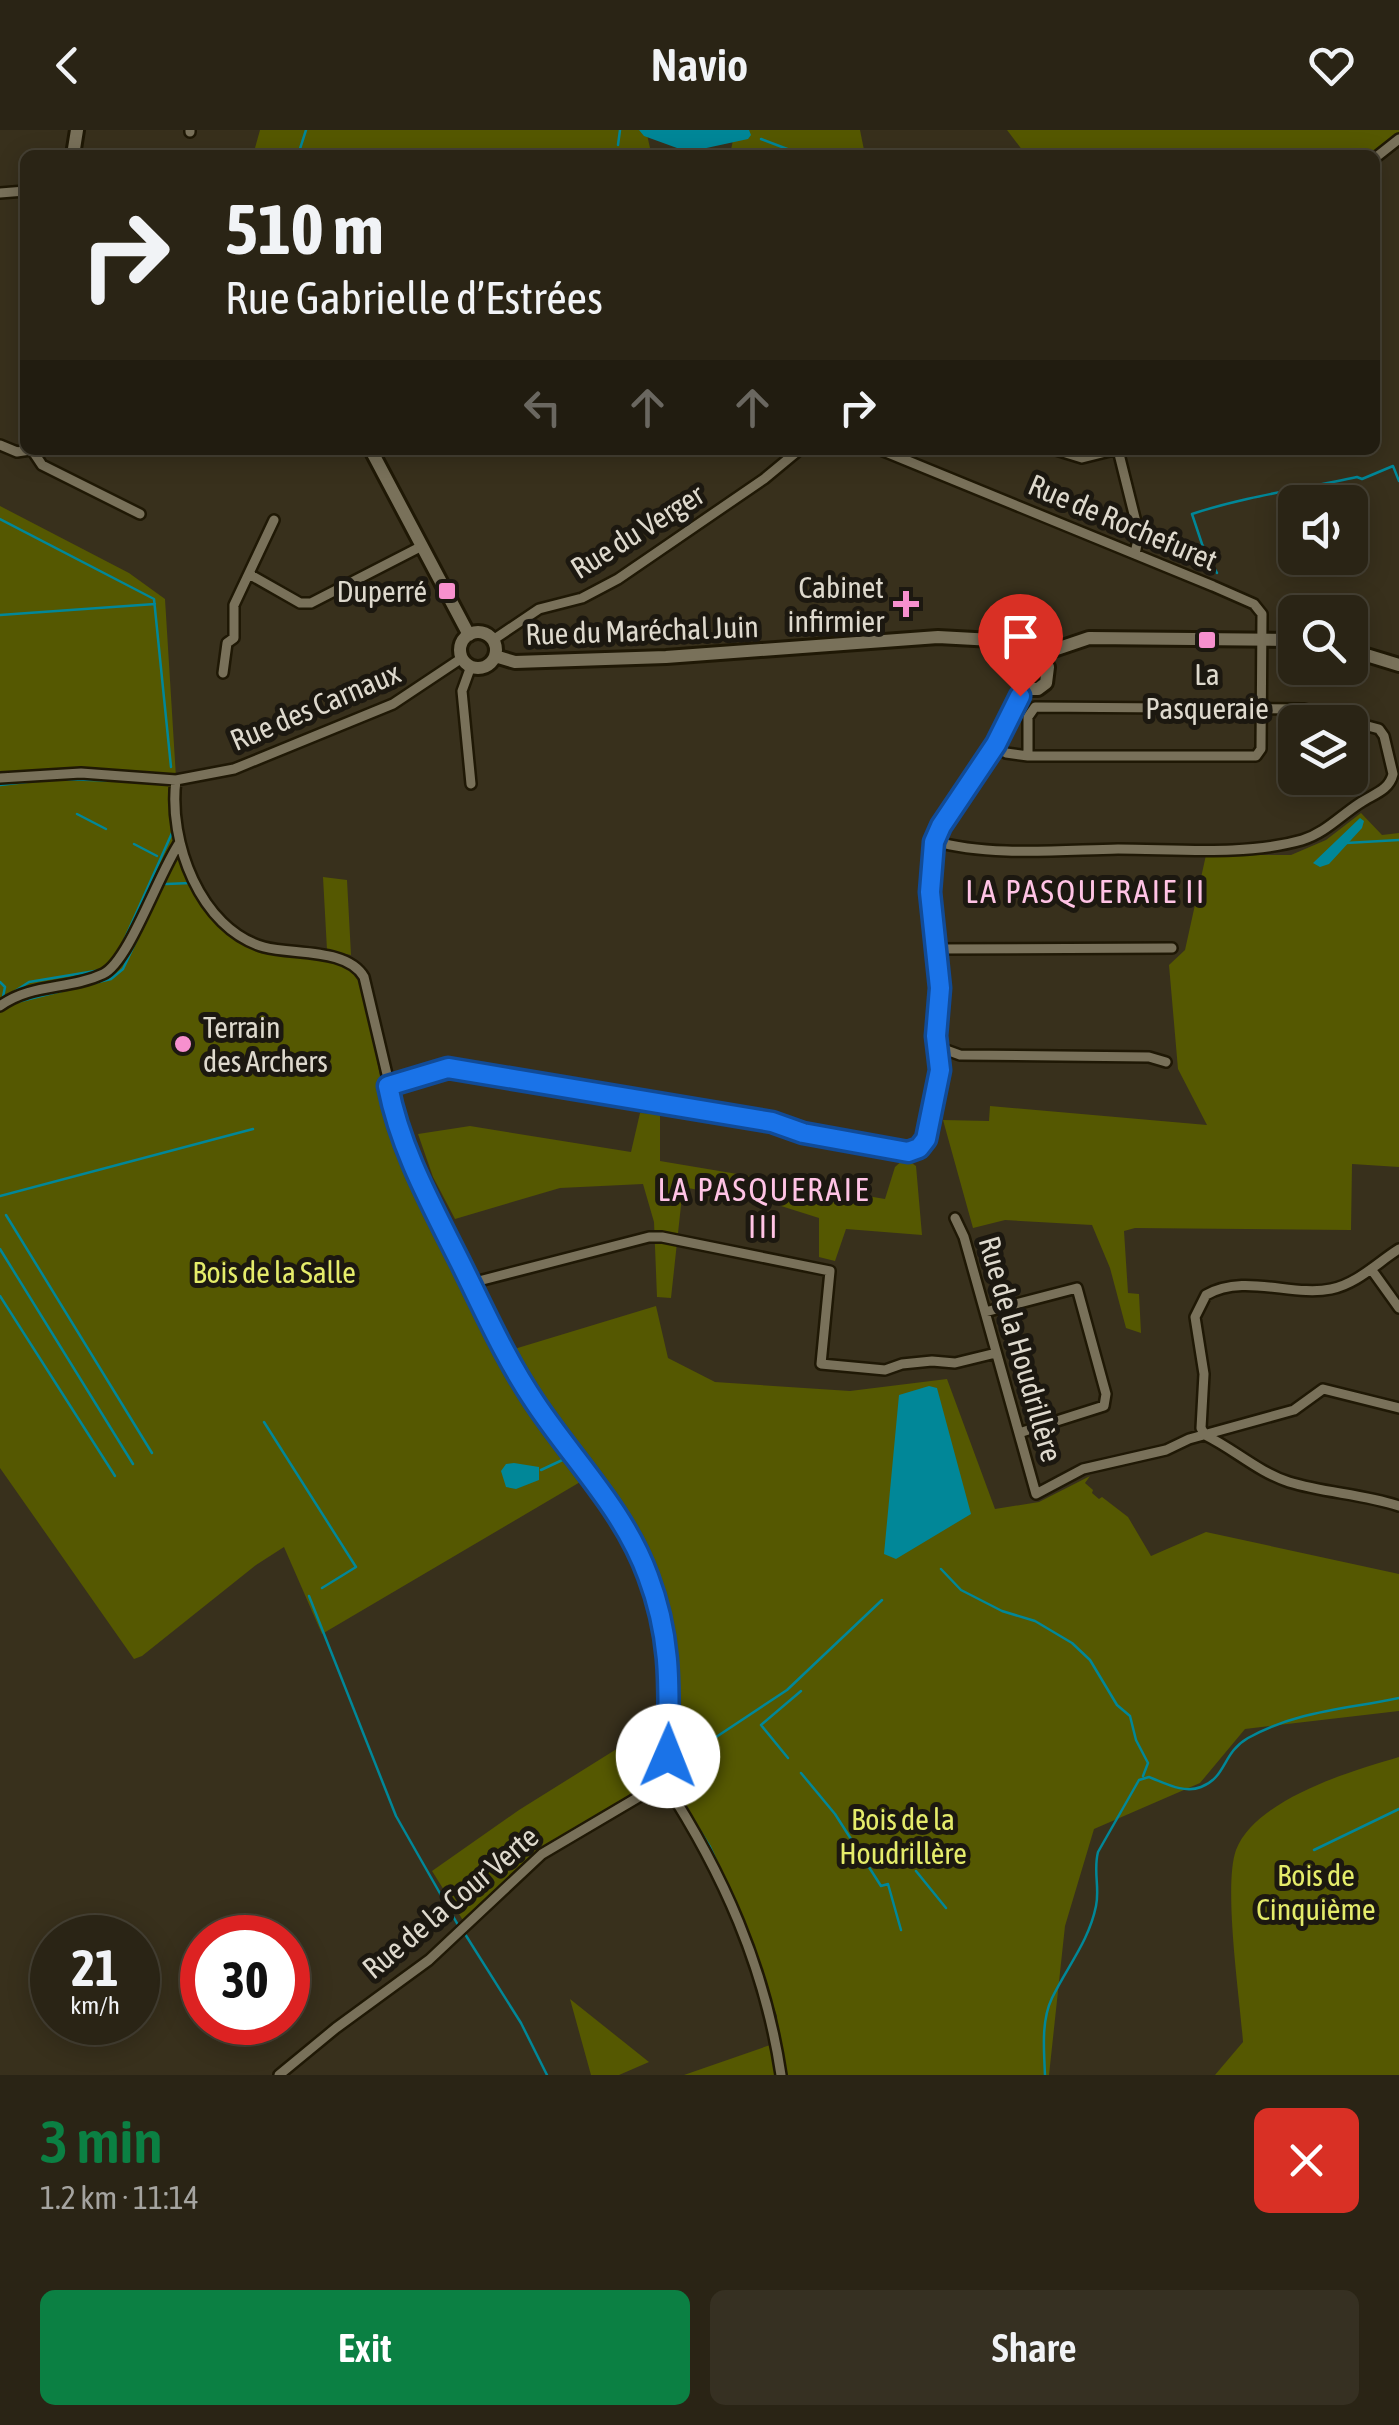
<!DOCTYPE html>
<meta charset="utf-8">
<style>
:root{--surface:#2a2415;--page:#363022;--text:#f1f3f6;--muted:#a5a4a0;--line:#464134;--accent:#0b8043}
body{margin:0;font-family:"Asap Condensed",sans-serif;background:var(--page);color:var(--text);height:100vh;display:flex;flex-direction:column;font-size:38px;white-space:nowrap}
*{box-sizing:border-box;margin:0}
p{font-size:32px;color:var(--muted)}
.icon{flex:none;width:55px;height:55px;fill:none;stroke:currentColor;stroke-width:2;stroke-linecap:round;stroke-linejoin:round}
.map{position:relative;height:1945px;overflow:hidden}
.side{display:flex;flex-direction:column;background:var(--surface);flex:1}
.side>*{flex:none}
.guide{position:absolute;left:20px;top:20px;width:1360px;height:305px;border-radius:15px;box-shadow:0 5px 25px #0003,0 0 0 2px var(--line);background:#2a2415;color:var(--text);overflow:hidden}
.tools{position:absolute;left:1278px;top:355px;display:grid;gap:20px}
.tools a{display:grid;place-items:center;width:90px;height:90px;border-radius:15px;background:var(--surface);box-shadow:0 5px 25px #0003,0 0 0 2px var(--line);font-size:50px}
.speed{position:absolute;left:30px;top:1785px;display:flex;gap:20px;font-size:50px;font-weight:700;text-align:center}
.speed>*{display:grid;place-content:center;width:130px;height:130px;border-radius:50%;background:var(--surface);box-shadow:0 5px 25px #0003,0 0 0 2px var(--line);line-height:1}
.speed small{font-size:25px;font-weight:400}
.speed .limit{border:15px solid #d22;background:#fff;color:#111}
.pin{position:absolute;display:grid;place-items:center;width:85px;height:85px;color:#fff;margin:-102px -42px;border-radius:50% 50% 50% 0;rotate:-45deg;box-shadow:0 0 10px #0007}
.pin .icon{rotate:45deg}
.me{position:absolute;width:110px;margin:-55px;rotate:1deg;stroke-linejoin:round;filter:drop-shadow(0 0 8px #0008)}
.turn{display:flex;align-items:center;gap:35px;height:210px;padding:0 40px;font-size:45px}
.turn .icon{width:130px;height:130px;stroke-width:2.5}
.turn b{display:block;font-size:70px;line-height:85px}
.lanes{display:flex;align-items:center;height:95px;padding:0 40px;background:#0003;justify-content:center;gap:50px;direction:ltr}
.lanes .off{opacity:.35}
.round{display:grid;place-items:center;flex:none;width:105px;height:105px;border-radius:15px;background:var(--page)}
.summary{display:flex;align-items:center;justify-content:space-between;height:170px;padding:0 40px}
h1{font-size:60px;font-weight:600;line-height:75px;color:var(--accent)}
.primary-button{display:flex;gap:20px;margin-top:auto;padding:20px 40px}
.primary-button a{flex:1;height:115px;border-radius:15px;background:var(--accent);color:#fff;font-size:40px;font-weight:600;line-height:115px;text-align:center}
.primary-button a+a{background:var(--page);color:var(--text)}
header{display:flex;justify-content:space-between;align-items:center;height:130px;padding:0 40px;background:var(--surface);font-size:45px;font-weight:600}
.map>svg:first-child{display:block}
.green{fill:#555801}
.water{fill:#018798}
.lines{fill:none;stroke-linecap:round;stroke-linejoin:round}
.stream{stroke:#018798;stroke-width:2.5}
.street-casing{stroke:#1f1805;stroke-width:14}
.secondary-casing{stroke:#1f1805;stroke-width:18}
.street{stroke:#79715a;stroke-width:9}
.secondary{stroke:#79715a;stroke-width:12}
.route-casing{stroke:#114b97;stroke-width:25}
.route{stroke:#1a73e8;stroke-width:18}
.poi-dot{fill:#f790ce;stroke:#1c1810;stroke-width:4}
.labels{text-anchor:middle;dominant-baseline:central;stroke-width:10;stroke-linejoin:round;paint-order:stroke}
.street-label{font-size:30px;fill:#ded9cd;stroke:#1c1810}
.poi-label{font-size:30px;fill:#ded9cd;stroke:#1c1810;text-anchor:end}
.park-label{font-size:30px;fill:#e5ec6a;stroke:#1c1810}
.neighbourhood-label{font-size:32px;letter-spacing:2.5px;fill:#ffc3e5;stroke:#1c1810}
</style>
<header><svg class="icon" aria-label="back" viewBox="0 0 24 24"><path d="M15 5l-7 7 7 7"/></svg>Navio<svg class="icon" aria-label="heart" viewBox="0 0 24 24"><path d="M12 20l-8-8c-3-5 5-10 8-4 3-6 11-1 8 4z"/></svg></header>
<div class="map">
<svg width="1399" height="1945" viewBox="0 0 1399 1945">
<rect width="100%" height="100%" fill="#38301c"/>
<path class="green" d="M 260,0 L 646,0 L 650,18 L 646,25 L 253,25 Z
M 735,0 L 860,0 L 865,25 L 730,25 Z
M 1007,0 L 1399,0 L 1399,9 L 1375,25 L 1026,25 Z
M 0,376 L 129,443 L 165,469 L 180,712 L 185,730 L 223,793 L 244,810 L 345,830 L 360,840 L 386,978 L 417,1058 L 513,1246 L 532,1277 L 587,1348 L 322,1504 L 284,1417 L 256,1435 L 142,1526 L 134,1529 L 0,1338 Z
M 1361,683 L 1382,705 L 1399,703 L 1399,1037 L 1352,1034 L 1351,1100 L 1135,1098 L 1124,1101 L 1128,1163 L 1139,1164 L 1141,1203 L 1126,1198 L 1110,1138 L 1092,1095 L 1005,1090 L 973,1098 L 943,990 L 989,991 L 990,976 L 1207,995 L 1178,939 L 1169,835 L 1185,820 L 1206,725 L 1291,725 L 1326,710 Z
M 323,747 L 347,750 L 351,825 L 327,820 Z
M 640,983 L 660,984 L 660,1031 L 885,1069 L 895,1037 L 905,1028 L 916,1036 L 922,1105 L 846,1099 L 835,1131 L 819,1127 L 819,1088 L 781,1076 L 683,1057 L 671,1168 L 657,1167 L 654,1092 L 643,1054 L 560,1058 L 455,1089 L 433,1047 L 418,1004 L 470,996 L 631,1022 Z
M 656,1176 L 668,1228 L 715,1252 L 850,1261 L 947,1249 L 995,1379 L 1039,1372 L 1090,1346 L 1085,1353 L 1093,1360 L 1092,1363 L 1099,1369 L 1102,1367 L 1128,1387 L 1151,1426 L 1206,1402 L 1399,1444 L 1399,1581 L 1245,1599 L 1200,1653 L 1094,1699 L 1065,1796 L 1049,1945 L 684,1945 L 776,1913 L 777,1886 L 738,1777 L 711,1719 L 671,1649 L 676,1541 L 663,1473 L 634,1404 L 530,1256 L 511,1220 Z
M 647,1600 L 661,1603 L 659,1645 L 653,1652 L 533,1725 L 464,1792 L 432,1741 L 519,1680 Z
M 1399,1627 L 1399,1945 L 1215,1945 L 1243,1912 C 1240,1869 1223,1756 1236,1720 C 1256,1669 1351,1641 1399,1627 Z
M 570,1869 L 649,1932 L 619,1945 L 591,1945 Z"/>
<path class="water" d="M 639,0 L 749,0 L 751,5 L 748,9 L 688,22 L 644,6 Z
M 1360,688 L 1364,691 L 1362,698 L 1329,734 L 1320,737 L 1313,733 Z
M 929,1256 L 937,1258 L 971,1384 L 896,1429 L 884,1424 L 899,1265 Z
M 514,1333 L 539,1337 L 539,1350 L 516,1359 L 506,1357 L 501,1341 L 506,1334 Z"/>
<g class="lines">
<path class="stream" d="M 761,9 L 803,25
M 618,15 L 620,0
M 298,25 L 306,0
M 0,389 L 154,469 L 171,637
M 1217,443 L 1202,414 L 1192,384 C 1246,366 1302,359 1357,347 L 1362,349 L 1393,336 L 1399,351
M 0,485 L 155,474
M 56,649 L 128,651
M 0,655 L 43,650
M 77,684 L 106,699
M 1346,713 L 1399,710
M 134,714 L 157,726
M 166,754 L 191,753
M 122,815 L 172,703
M 0,852 L 5,857 L 3,867
M 86,855 L 111,849 L 123,839 L 172,734
M 0,871 L 29,852 L 101,840
M 13,873 L 73,858
M 390,991 C 406,1040 430,1085 453,1131 C 487,1201 519,1268 571,1326 L 541,1340
M 0,1066 L 253,999
M 6,1085 L 152,1323
M 0,1119 L 133,1334
M 0,1166 L 115,1346
M 264,1292 L 356,1437 L 322,1458
M 941,1439 L 961,1460 L 1002,1481 L 1035,1491 L 1072,1513 L 1090,1530 L 1117,1575 L 1130,1586 L 1136,1610 L 1148,1633 L 1143,1646
M 641,1440 L 649,1466
M 309,1466 L 396,1686 L 458,1795
M 661,1512 L 663,1522
M 788,1628 L 761,1595 L 801,1561
M 674,1635 L 787,1560 L 882,1470
M 801,1643 L 835,1684 L 881,1756 L 888,1754 L 901,1800
M 690,1685 L 710,1717 L 734,1771
M 1314,1720 L 1399,1679
M 916,1741 L 946,1778
M 465,1804 L 521,1893 L 547,1945
M 779,1912 L 786,1945
M 1045,1945 C 1044,1920 1041,1891 1052,1868 C 1067,1837 1089,1811 1096,1776 C 1100,1758 1093,1741 1098,1722 L 1139,1650 L 1149,1647 C 1165,1653 1184,1664 1201,1657 C 1227,1647 1222,1623 1248,1608 C 1296,1581 1347,1579 1399,1568"/>
<defs>
<path id="street" d="M 190,2 L 190,0
M 1375,28 L 1399,9
M 0,63 L 25,61
M 0,315 L 17,322 L 30,320
M 32,320 L 42,335 L 140,384
M 881,320 L 1213,456 L 1254,474 L 1262,484 L 1261,619 L 1256,626 L 1028,626 L 1006,623 L 996,614
M 1056,320 L 1082,328 L 1114,320
M 1118,320 L 1139,404 L 1135,424
M 249,444 L 300,473 L 311,473 L 422,416
M 493,510 L 539,479 L 582,468 L 618,449 L 764,349 L 799,320
M 471,536 L 462,561 L 471,654
M 223,543 L 227,513 L 234,508 L 234,475 L 274,390
M 0,648 L 81,643 L 176,650 L 234,639 L 393,574 L 462,528
M 176,650 C 168,711 200,799 264,817 C 294,825 347,818 364,847 L 403,1012 L 435,1082 L 536,1274 L 588,1341 L 628,1402 L 649,1447 L 668,1519 L 667,1626 L 664,1652
M 934,711 C 989,727 1061,720 1118,719 C 1176,719 1246,726 1302,710 C 1325,703 1340,686 1360,673 C 1373,664 1389,661 1393,644 L 1384,606 L 1379,599 L 1304,579 L 1035,577 L 1028,587 L 1028,626
M 936,819 L 1172,818
M 0,876 C 31,853 69,860 103,844 C 129,832 159,742 180,712
M 938,917 L 960,925 L 1149,927 L 1166,932
M 388,956 L 448,938 L 772,992 L 803,1003 L 908,1022 L 919,1018 L 926,1009 L 940,940 L 936,906 L 940,858 L 930,762 L 934,711 L 1026,558
M 955,1088 L 964,1107 L 1036,1364 L 1083,1339 L 1166,1320 L 1189,1309 L 1294,1280 L 1323,1259 L 1399,1278
M 1371,1139 L 1399,1178
M 471,1153 L 649,1107 L 662,1107 L 830,1141 L 821,1234 L 885,1240 L 902,1234 L 932,1231 L 955,1233 L 996,1223
M 985,1182 L 1077,1158 L 1106,1264 L 1104,1276 L 1019,1303
M 1205,1305 L 1201,1298 L 1204,1244 L 1195,1187 L 1206,1165 C 1244,1143 1292,1167 1331,1159 C 1357,1154 1378,1132 1399,1119
M 1205,1305 C 1234,1319 1258,1342 1289,1352 C 1325,1363 1363,1364 1399,1376
M 664,1652 C 723,1743 765,1837 781,1945
M 279,1945 L 336,1898 L 429,1830 L 542,1724 L 664,1652"/>
<path id="secondary" d="M 73,25 L 77,0
M 371,320 L 469,505
M460 520a18 18 0 1 1 36 0a18 18 0 1 1-36 0Z
M 1350,520 L 1399,535
M 495,526 L 515,532 L 666,527 L 938,507 L 993,510 L 1024,530
M 1024,530 L 1089,508 L 1295,510
M 1024,530 L 1018,538 L 1018,547 L 1029,559 L 1038,559 L 1046,553 L 1048,537"/>
</defs>
<use href="#street" class="street-casing"/>
<use href="#secondary" class="secondary-casing"/>
<use href="#street" class="street"/>
<use href="#secondary" class="secondary"/>
</g>
<g class="lines">
<defs>
<path id="route" d="M 668,1626 C 669,1560 672,1509 648,1446 C 624,1380 574,1331 536,1274 C 506,1230 484,1180 460,1132 C 432,1076 400,1019 388,956 L 448,938 L 772,992 L 803,1003 L 908,1022 L 919,1018 L 926,1009 L 940,940 L 936,906 L 940,858 L 930,762 L 934,712 L 941,696 L 996,614 L 1020,566"/>
</defs>
<use href="#route" class="route-casing"/>
<use href="#route" class="route"/>
</g>
<g class="poi-dot">
<rect x="437" y="451" width="20" height="20" rx="5"/>
<path d="M901 459h10v10h10v10h-10v10h-10v-10h-10v-10h10z"/>
<rect x="1197" y="500" width="20" height="20" rx="5"/>
<circle cx="183" cy="914" r="10"/>
</g>
<g class="labels">
<g class="street-label">
<text transform="translate(1123 392) rotate(23)">Rue de Rochefuret</text>
<text transform="translate(637 401) rotate(-32)">Rue du Verger</text>
<text transform="translate(642 500) rotate(-2)">Rue du Maréchal Juin</text>
<text transform="translate(315 576) rotate(-23)">Rue des Carnaux</text>
<text transform="translate(1021 1219) rotate(74)">Rue de la Houdrillère</text>
<text transform="translate(450 1772) rotate(-40)">Rue de la Cour Verte</text>
</g>
<g class="poi-label">
<text x="884" y="457">Cabinet<tspan x="884" dy="34">infirmier</tspan></text>
<text x="427" y="461">Duperré</text>
<text x="1207" y="544" text-anchor="middle">La<tspan x="1207" dy="34">Pasqueraie</tspan></text>
<text x="203" y="897" text-anchor="start">Terrain<tspan x="203" dy="34">des Archers</tspan></text>
</g>
<g class="park-label">
<text x="274" y="1142">Bois de la Salle</text>
<text x="903" y="1689">Bois de la<tspan x="903" dy="34">Houdrillère</tspan></text>
<text x="1316" y="1745">Bois de<tspan x="1316" dy="34">Cinquième</tspan></text>
</g>
<g class="neighbourhood-label">
<text x="1086" y="761">LA PASQUERAIE II</text>
<text x="764" y="1059">LA PASQUERAIE<tspan x="764" dy="37">III</tspan></text>
</g>
</g>
</svg>
<div class="tools">
<a><svg class="icon" aria-label="sound" viewBox="0 0 24 24"><path d="M4 9h4l5-4v14l-5-4H4zM17 9q2 3 0 6"/></svg></a>
<a><svg class="icon" aria-label="search" viewBox="0 0 24 24"><circle cx="10" cy="10" r="6"/><path d="M15 15l6 6"/></svg></a>
<a><svg class="icon" aria-label="layers" viewBox="0 0 24 24"><path d="M12 4l9 5-9 5-9-5zM3 14l9 5 9-5"/></svg></a>
</div>
<div class="speed"><div>21<small>km/h</small></div><div class="limit">30</div></div>
<div class="pin" style="left:1020px;top:566px;background:#d93025"><svg class="icon" aria-label="arrive" viewBox="0 0 24 24"><path d="M6 21V4h12l-3 4 3 4H6"/></svg></div>
<svg class="me" style="left:668px;top:1626px" viewBox="-20 -20 40 40"><circle r="19" fill="#fff"/><path d="M0-13L10 11 0 6-10 11z" fill="#1a73e8"/></svg>
<div class="guide">
<div class="turn"><svg class="icon" aria-label="right" viewBox="0 0 24 24"><path d="M7 20v-9h11M14 6l5 5-5 5"/></svg><div><b>510 m</b>Rue Gabrielle d’Estrées</div></div>
<div class="lanes"><svg class="icon off" aria-label="left" viewBox="0 0 24 24"><path d="M17 20v-9H6M10 6l-5 5 5 5"/></svg><svg class="icon off" aria-label="ahead" viewBox="0 0 24 24"><path d="M12 20V5M6 11l6-6 6 6"/></svg><svg class="icon off" aria-label="ahead" viewBox="0 0 24 24"><path d="M12 20V5M6 11l6-6 6 6"/></svg><svg class="icon" aria-label="right" viewBox="0 0 24 24"><path d="M7 20v-9h11M14 6l5 5-5 5"/></svg></div>
</div>
</div>
<section class="side">
<div class="summary"><div><h1>3 min</h1><p>1.2 km · 11:14</p></div><a class="round" style="background:#d93025;color:#fff"><svg class="icon" aria-label="close" viewBox="0 0 24 24"><path d="M6 6l12 12M18 6L6 18"/></svg></a></div>
<div class="primary-button"><a>Exit</a><a>Share</a></div>
</section>
